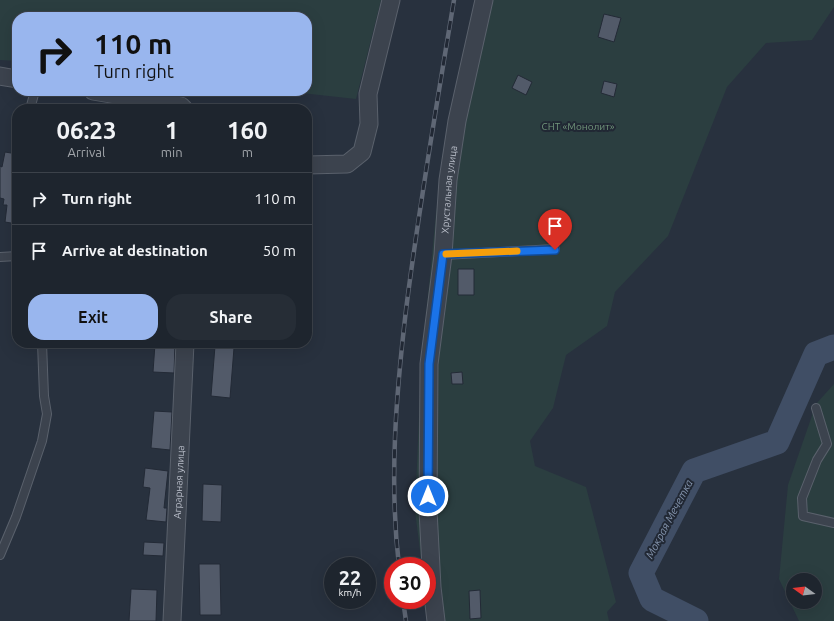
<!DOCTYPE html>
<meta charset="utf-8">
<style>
:root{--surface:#1e252e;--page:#262d36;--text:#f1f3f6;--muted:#a1a5aa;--line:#3c424a;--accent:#99b6ee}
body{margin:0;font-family:Ubuntu,sans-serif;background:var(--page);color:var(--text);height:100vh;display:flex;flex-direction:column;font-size:15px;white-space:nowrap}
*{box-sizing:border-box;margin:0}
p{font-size:13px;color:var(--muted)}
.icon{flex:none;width:22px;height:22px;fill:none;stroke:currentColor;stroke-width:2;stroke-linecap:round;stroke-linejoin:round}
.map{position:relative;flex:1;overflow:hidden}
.panel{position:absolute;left:12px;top:104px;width:300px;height:244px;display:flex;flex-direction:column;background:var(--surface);border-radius:16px;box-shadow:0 4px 16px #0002,0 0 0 1px var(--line)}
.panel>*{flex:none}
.guide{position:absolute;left:12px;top:12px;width:300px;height:84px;border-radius:16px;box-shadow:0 4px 16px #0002,0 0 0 1px var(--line);background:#99b6ee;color:#111;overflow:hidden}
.needle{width:26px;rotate:285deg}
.buttons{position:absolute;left:786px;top:573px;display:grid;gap:8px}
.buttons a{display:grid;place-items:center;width:36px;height:36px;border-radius:50%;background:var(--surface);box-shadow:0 4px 16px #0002,0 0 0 1px var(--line);font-size:20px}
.speed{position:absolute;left:324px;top:557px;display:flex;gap:8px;font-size:20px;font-weight:700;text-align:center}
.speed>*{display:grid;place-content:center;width:52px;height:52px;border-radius:50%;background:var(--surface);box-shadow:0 4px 16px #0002,0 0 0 1px var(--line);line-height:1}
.speed small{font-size:10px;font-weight:400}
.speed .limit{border:6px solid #d22;background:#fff;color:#111}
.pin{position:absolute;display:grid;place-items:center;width:34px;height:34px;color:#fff;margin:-41px -17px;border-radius:50% 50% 50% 0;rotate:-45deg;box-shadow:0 0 4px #0007}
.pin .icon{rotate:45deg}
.me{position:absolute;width:44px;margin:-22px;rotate:0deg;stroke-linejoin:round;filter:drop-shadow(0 0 3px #0008)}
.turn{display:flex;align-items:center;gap:14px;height:84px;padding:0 16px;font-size:18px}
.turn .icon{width:52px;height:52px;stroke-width:2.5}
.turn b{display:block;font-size:28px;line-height:34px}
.eta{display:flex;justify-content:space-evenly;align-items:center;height:68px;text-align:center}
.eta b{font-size:24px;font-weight:700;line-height:28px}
.cta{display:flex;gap:8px;margin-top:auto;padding:8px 16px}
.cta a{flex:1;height:46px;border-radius:16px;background:var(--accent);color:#111;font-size:16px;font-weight:700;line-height:46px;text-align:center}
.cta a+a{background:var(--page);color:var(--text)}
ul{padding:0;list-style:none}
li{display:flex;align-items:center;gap:12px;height:52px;padding:0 16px;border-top:1px solid var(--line)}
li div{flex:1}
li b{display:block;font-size:15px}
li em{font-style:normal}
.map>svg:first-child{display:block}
.green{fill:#2b3e40;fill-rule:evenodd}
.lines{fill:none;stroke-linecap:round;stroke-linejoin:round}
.river{stroke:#404e65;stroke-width:25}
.building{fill:#525a69;stroke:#232a36}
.lane-casing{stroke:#5a616c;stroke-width:10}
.street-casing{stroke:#5a616c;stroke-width:19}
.lane{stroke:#3c434e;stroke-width:8}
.street{stroke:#3c434e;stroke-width:17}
.rail-casing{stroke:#5f6775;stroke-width:4.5}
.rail{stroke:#212834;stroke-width:3;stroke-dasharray:9;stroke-linecap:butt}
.route-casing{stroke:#114b97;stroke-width:10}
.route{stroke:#1a73e8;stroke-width:7}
.slow{stroke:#f59e0b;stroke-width:7}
.labels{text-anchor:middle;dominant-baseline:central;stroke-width:4;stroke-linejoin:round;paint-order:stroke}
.park-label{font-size:10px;fill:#72977c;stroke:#212834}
.street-label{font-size:10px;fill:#b9bec9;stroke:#212834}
.water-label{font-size:11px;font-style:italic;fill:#8494ad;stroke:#212834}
</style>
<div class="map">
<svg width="834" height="621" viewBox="0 0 834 621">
<rect width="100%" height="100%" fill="#28313e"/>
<path class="green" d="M 0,0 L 381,0 L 356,99 L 283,91 L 307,91 L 307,17 L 17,17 L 17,61 L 0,60 Z
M 475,0 L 834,0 L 834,7 L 812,40 L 766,43 L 727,87 L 668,236 L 615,292 L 607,326 L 566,355 L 553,408 L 530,441 L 535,466 L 586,487 L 616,602 L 607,612 L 609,621 L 428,621 L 427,566 L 422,566 L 415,511 L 421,369 L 436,213 L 469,25 Z
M 834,384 L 834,621 L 799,621 L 779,579 L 788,485 L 816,404 ZM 793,580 L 815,580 L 815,602 L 793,602 Z"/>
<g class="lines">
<path class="river" d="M 696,621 L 652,599 L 641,573 L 694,471 L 777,442 L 816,354 L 834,347"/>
</g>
<path class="building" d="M 604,14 L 621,18 L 614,42 L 598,37 Z
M 518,75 L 532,82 L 526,95 L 512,88 Z
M 604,81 L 617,84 L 614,97 L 601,93 Z
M 5,152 L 17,154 L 17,224 L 5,222 L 7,205 L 3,205 L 4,199 L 0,198 L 0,166 L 2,167 Z
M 458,269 L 474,269 L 474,295 L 458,295 Z
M 155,344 L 175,345 L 174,373 L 153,372 Z
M 215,346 L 234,348 L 230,398 L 211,396 Z
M 462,372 L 463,384 L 452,384 L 451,373 Z
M 154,411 L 172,412 L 170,450 L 151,448 Z
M 145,468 L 168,471 L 164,508 L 167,508 L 166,522 L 146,520 L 150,488 L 143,487 Z
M 203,484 L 222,485 L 221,522 L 202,521 Z
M 144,542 L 164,543 L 163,556 L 143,555 Z
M 199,564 L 220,564 L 221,615 L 200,615 Z
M 131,589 L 157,590 L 156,621 L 129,621 Z
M 480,590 L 481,618 L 470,619 L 469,591 Z"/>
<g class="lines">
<defs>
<path id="lane" d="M 30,109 L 35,91
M 443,255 L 555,249
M 0,257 L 17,256
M 816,408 L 827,444 L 817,460 L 802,498 L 803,516 L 834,523
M 0,555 L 16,517 L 42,441 L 47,414 L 44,396 L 42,343"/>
<g id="street">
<path d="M 0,76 L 17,79"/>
<path d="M 93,91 L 181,106 L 184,109"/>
<path d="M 307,165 L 347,164 L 362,152 L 369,124 L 368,94 L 391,0"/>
<path id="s1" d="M 172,621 L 185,343"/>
<path id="s2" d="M 436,621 L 432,587 L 428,510 L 429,364 L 443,255 L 448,180 L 457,121 L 484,0"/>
</g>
</defs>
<use href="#lane" class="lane-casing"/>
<use href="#street" class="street-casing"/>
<use href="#lane" class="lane"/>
<use href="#street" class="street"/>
<defs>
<path id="rail" d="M 399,566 C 389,481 396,395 406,310 C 419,206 437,103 454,0
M 403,600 L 406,621"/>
</defs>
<use href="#rail" class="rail-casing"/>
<use href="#rail" class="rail"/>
</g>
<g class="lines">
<defs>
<path id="route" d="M 428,496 L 429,364 L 443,254 L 555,250"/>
</defs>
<use href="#route" class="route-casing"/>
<use href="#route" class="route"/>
<path class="slow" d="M 446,254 L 517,251"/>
</g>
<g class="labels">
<g class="park-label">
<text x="578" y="126">СНТ «Монолит»</text>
</g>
<g class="street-label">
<text stroke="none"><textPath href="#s2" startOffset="433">Хрустальная улица</textPath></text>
<text stroke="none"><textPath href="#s1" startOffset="139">Аграрная улица</textPath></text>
</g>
<g class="water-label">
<text transform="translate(669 519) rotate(-62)">Мокрая Мечетка</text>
</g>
</g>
</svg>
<div class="buttons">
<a><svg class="needle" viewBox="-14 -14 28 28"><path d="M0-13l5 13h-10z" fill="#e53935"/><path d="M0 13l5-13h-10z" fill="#a1a5aa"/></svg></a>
</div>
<div class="speed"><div>22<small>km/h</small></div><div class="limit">30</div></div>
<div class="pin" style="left:555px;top:250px;background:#d93025"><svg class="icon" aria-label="arrive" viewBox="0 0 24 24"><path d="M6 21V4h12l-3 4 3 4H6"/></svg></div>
<svg class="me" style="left:428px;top:496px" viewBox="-20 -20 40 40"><circle r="17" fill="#1a73e8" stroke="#fff" stroke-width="3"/><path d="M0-11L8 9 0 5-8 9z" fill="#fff"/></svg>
<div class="guide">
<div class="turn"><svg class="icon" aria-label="right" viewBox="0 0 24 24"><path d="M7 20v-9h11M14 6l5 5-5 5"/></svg><div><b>110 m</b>Turn right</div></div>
</div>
<section class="panel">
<div class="eta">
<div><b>06:23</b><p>Arrival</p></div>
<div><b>1</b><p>min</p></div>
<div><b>160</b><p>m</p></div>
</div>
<ul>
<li><svg class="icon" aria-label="right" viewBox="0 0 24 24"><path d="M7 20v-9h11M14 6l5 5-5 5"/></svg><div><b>Turn right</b></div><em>110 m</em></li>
<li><svg class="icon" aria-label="arrive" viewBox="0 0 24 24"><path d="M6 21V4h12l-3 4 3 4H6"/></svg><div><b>Arrive at destination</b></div><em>50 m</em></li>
</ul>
<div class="cta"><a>Exit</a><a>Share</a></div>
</section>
</div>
